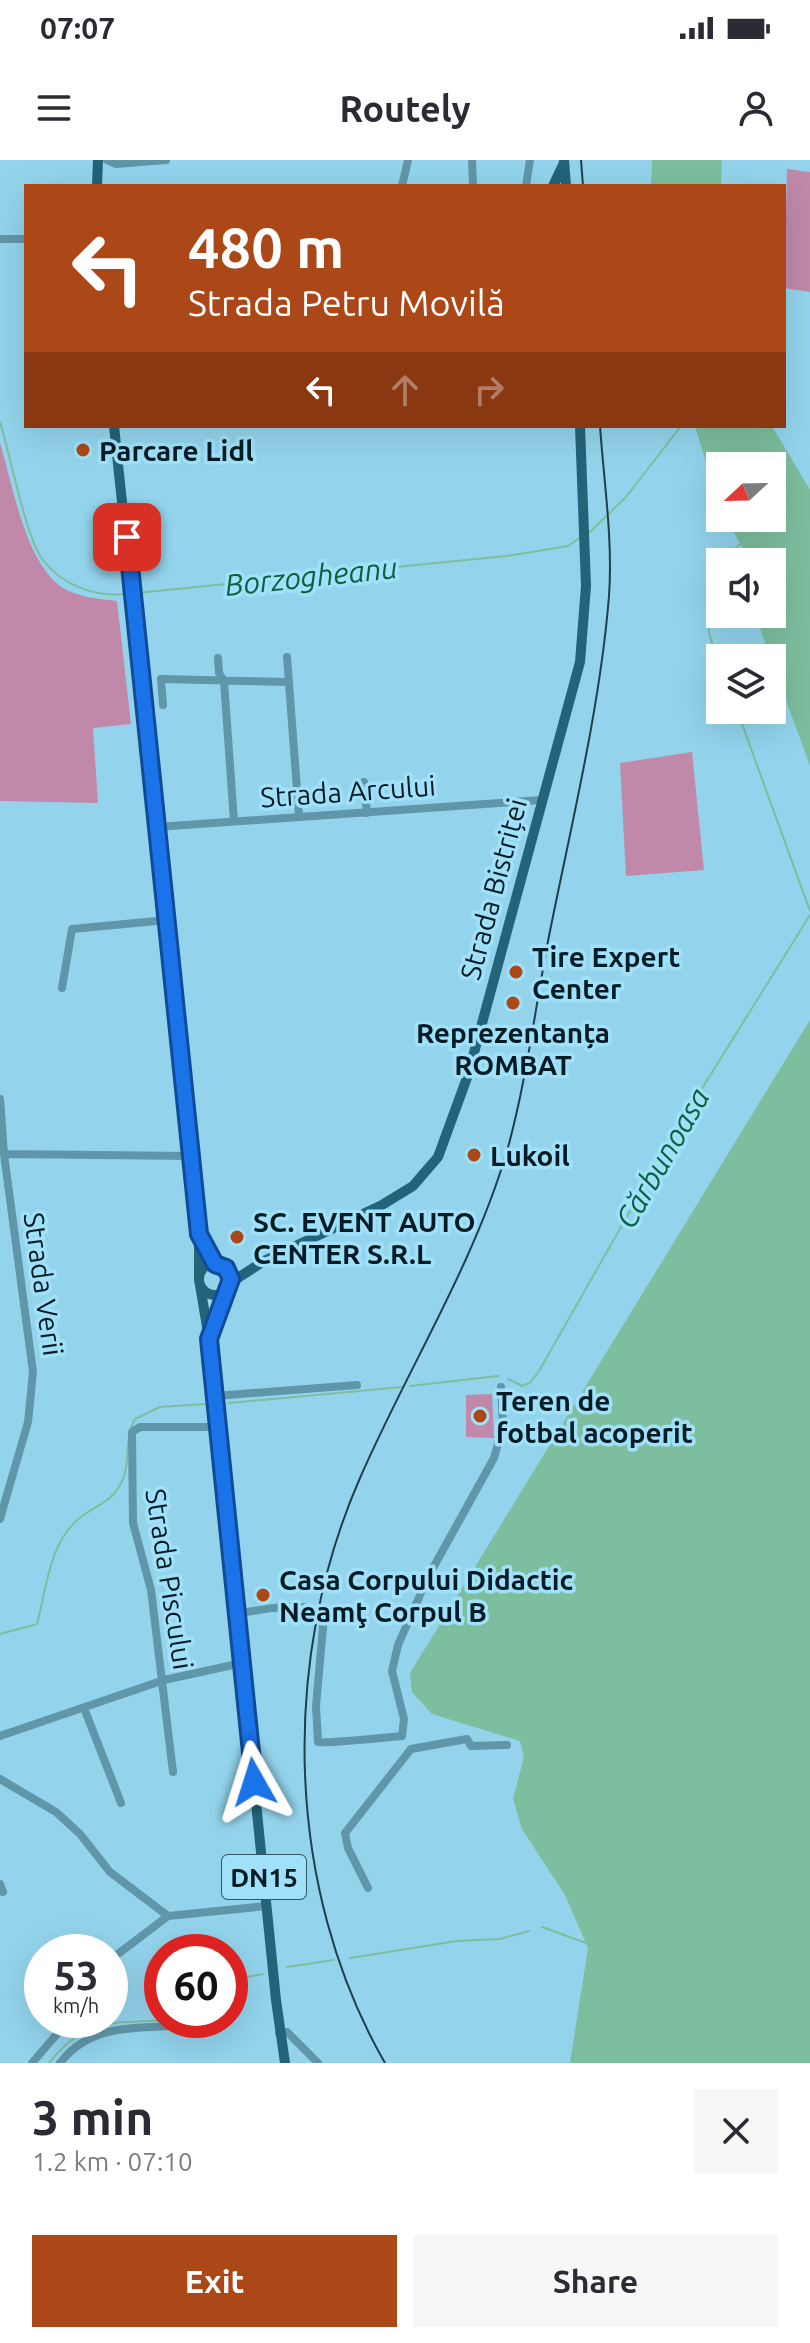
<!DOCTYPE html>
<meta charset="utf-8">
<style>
:root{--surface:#fff;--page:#f7f7f7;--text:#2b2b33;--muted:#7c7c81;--accent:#ac4717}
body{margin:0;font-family:Ubuntu,sans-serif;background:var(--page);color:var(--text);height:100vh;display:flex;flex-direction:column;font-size:30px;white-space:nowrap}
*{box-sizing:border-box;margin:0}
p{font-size:26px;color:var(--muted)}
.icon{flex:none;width:44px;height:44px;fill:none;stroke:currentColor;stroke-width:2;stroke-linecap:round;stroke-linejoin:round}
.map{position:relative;height:1903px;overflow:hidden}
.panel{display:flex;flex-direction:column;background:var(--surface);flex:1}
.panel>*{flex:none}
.hud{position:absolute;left:24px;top:24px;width:762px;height:244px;border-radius:0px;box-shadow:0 8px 32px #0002;background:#ac4717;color:#fff;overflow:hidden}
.needle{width:52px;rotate:248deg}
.buttons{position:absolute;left:706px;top:292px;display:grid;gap:16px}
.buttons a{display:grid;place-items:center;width:80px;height:80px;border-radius:0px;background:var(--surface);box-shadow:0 8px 32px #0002;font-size:40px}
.speed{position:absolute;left:24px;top:1774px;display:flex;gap:16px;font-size:40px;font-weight:700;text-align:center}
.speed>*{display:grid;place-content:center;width:104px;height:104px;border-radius:50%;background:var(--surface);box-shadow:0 8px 32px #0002;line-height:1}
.speed small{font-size:20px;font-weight:400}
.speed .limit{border:12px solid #d22;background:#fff;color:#111}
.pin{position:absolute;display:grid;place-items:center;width:68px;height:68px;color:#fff;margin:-34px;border-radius:16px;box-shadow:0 4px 12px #0006}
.me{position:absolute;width:88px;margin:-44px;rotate:354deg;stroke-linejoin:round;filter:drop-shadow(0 0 6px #0008)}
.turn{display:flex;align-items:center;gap:28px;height:168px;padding:0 32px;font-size:36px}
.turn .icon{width:104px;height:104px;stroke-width:2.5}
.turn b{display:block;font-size:56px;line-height:68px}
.lanes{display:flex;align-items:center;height:76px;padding:0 32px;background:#0003;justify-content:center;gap:40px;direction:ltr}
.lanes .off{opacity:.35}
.round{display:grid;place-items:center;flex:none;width:84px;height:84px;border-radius:0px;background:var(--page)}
.headline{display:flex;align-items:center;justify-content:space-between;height:136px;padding:0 32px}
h1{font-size:48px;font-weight:600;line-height:60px}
.button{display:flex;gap:16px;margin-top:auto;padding:16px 32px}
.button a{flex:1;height:92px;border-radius:0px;background:var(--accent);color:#fff;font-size:32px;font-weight:600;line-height:92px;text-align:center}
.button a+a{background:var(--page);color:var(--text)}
.status{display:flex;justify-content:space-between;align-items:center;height:56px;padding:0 40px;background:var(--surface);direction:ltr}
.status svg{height:22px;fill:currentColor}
header{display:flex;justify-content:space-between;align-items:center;height:104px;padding:0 32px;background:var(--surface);font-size:36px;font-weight:600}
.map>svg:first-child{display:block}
.green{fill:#c089aa}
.water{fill:#7dbe9e}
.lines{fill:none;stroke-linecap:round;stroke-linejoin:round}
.stream{stroke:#7dbe9e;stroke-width:2}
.minor{stroke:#6096a9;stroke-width:8}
.major{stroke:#236478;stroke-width:10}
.rail{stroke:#1e404c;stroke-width:2}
.route-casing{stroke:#114b97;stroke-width:20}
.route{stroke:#1a73e8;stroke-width:14}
.poi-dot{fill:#ac4717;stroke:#a0e1f9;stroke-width:3}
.labels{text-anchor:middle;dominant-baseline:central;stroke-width:7;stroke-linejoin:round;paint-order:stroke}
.shield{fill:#a0e1f9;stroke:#315765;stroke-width:2}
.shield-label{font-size:26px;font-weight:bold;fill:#021c25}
.poi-label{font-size:28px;font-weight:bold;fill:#021c25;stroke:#a0e1f9;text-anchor:start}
.street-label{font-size:28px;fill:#021c25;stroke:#a0e1f9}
.water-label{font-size:30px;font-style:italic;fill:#0d5f41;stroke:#a0e1f9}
</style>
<div class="status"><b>07:07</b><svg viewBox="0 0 49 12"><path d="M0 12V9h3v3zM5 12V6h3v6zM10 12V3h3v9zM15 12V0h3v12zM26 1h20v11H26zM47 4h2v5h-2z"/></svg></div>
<header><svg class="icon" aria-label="menu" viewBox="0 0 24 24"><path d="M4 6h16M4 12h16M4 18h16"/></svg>Routely<svg class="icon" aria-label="person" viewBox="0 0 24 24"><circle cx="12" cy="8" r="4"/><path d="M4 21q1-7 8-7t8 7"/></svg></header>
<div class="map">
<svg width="810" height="1903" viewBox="0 0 810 1903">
<rect width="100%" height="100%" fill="#93d4ec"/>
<path class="green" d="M 787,9 L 810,12 L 810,132 L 784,128 Z
M 0,283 C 13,325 25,403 63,428 C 78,437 100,439 117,441 L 131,564 L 93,568 L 98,643 L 0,641 Z
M 692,592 L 704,710 L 626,716 L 620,603 Z
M 492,1234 L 494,1278 L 466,1277 L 466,1235 Z"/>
<path class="water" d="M 652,0 L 722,0 L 721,26 L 651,26 Z
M 695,266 L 772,266 L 810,330 L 810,606 L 758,463 L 765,454 L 772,454 L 772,402 L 750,402 L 726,358 L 772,358 L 772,306 L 720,306 L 720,347 Z
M 810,860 L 810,1903 L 570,1903 L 588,1788 L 565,1735 L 522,1669 L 513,1639 L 524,1597 L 520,1581 L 432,1554 L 412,1532 L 410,1513 Z"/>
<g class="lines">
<path class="stream" d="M 0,262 C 10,293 26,379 43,400 C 63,426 95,437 126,434
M 590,372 L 626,337 L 681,266
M 728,396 L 741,383
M 720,417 C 705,454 703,467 720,503
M 137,433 L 506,396 L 568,386 L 581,377
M 737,550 L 810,751
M 508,1219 L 522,1226 L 530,1223 L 539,1211 L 678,967 L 810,755
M 410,1226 L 498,1216
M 229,1243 L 402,1227
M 0,1474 L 37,1464 C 47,1427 49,1381 82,1356 C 97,1345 111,1342 120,1325 C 132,1305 123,1280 135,1259 L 160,1247 L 205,1244
M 542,1767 L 586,1783
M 350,1798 L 457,1781 L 500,1779 L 529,1771
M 287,1807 L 334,1800
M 230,1820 L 263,1814
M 49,1903 C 85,1856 120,1863 173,1860"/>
<path class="minor" d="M 107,0 L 116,4 L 166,0
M 472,0 L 473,26
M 402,26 L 408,0
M 526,26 L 530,0
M 0,79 L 26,79
M 287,497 L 299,656
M 218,498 L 219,513 L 224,521 L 234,661
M 163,545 L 161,519 L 287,522
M 364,622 L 367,653
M 157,667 L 541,640
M 62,828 L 72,769 L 167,760
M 0,939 L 4,994 L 33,1212 L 28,1262 L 0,1359
M 4,994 L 191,996
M 215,1236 L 357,1225
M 237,1453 C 262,1451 305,1438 324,1456 L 316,1546 L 318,1582 C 324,1584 391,1577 402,1576 L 404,1559 L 392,1511 L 398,1485 L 428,1417 L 494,1298 L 503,1265 L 501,1227
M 84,1548 L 121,1643
M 0,1576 L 164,1520 L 242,1503
M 411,1589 L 467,1579 L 471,1586 L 507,1585
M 173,1612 L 151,1430 L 133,1363 L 132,1272 L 140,1267 L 218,1267
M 0,1619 L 56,1652 L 80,1674 L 110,1712 L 168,1756
M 0,1724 L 3,1732
M 368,1728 L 348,1688 L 345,1673 L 411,1589
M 110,1800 L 168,1756 L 267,1746
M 279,1873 L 287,1872 L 318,1903
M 32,1903 L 69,1860
M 60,1903 C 95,1857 148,1872 199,1863"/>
<path class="major" d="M 564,0 L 566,26
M 97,26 L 98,0
M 553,26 L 563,5
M 114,266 L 199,1074 L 199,1118
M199 1119a16 16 0 1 1 32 0a16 16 0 1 1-32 0Z
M 230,1123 L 264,1101 L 382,1045 L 413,1026 L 438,997 L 468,915 L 580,502 L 586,426 L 580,266
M 200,1125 L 209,1179 L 276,1840 L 285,1903
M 211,1173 L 224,1132"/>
<path class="rail" d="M 581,0 L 583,26
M 385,1903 C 285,1729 280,1500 360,1318 C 408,1208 473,1106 507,991 C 526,923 535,850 548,781 C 570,670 600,549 609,436 C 613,380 604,323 600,266"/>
</g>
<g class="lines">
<defs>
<path id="route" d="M 127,377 L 199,1074 L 215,1104 L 226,1108 L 231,1119 L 209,1179 L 254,1622"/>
</defs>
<use href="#route" class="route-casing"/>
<use href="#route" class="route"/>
</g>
<g class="poi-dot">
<circle cx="83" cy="290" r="8"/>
<circle cx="516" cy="812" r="8"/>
<circle cx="513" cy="843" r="8"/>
<circle cx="474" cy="995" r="8"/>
<circle cx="237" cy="1077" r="8"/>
<circle cx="480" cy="1256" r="8"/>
<circle cx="263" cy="1435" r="8"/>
</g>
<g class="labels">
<rect class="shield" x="222" y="1695" width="84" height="44" rx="6"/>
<g class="shield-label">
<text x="264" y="1717">DN15</text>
</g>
<g class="poi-label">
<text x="99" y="290">Parcare Lidl</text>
<text x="532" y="796">Tire Expert<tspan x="532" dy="32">Center</tspan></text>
<text x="513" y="872" text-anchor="middle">Reprezentanța<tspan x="513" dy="32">ROMBAT</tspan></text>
<text x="490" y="995">Lukoil</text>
<text x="253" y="1061">SC. EVENT AUTO<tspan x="253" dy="32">CENTER S.R.L</tspan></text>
<text x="496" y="1240">Teren de<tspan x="496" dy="32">fotbal acoperit</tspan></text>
<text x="279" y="1419">Casa Corpului Didactic<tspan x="279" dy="32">Neamţ Corpul B</tspan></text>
</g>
<g class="street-label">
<text transform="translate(348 631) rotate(-4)">Strada Arcului</text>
<text transform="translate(493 729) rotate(-75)">Strada Bistriței</text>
<text transform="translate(44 1124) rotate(82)">Strada Verii</text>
<text transform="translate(170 1419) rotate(81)">Strada Piscului</text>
</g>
<g class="water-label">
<text transform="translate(311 416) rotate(-6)">Borzogheanu</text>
<text transform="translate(662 998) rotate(-60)">Cărbunoasa</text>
</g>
</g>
</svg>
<div class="buttons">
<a><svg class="needle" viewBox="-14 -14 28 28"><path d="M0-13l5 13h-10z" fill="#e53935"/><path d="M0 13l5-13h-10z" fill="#7c7c81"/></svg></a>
<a><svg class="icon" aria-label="sound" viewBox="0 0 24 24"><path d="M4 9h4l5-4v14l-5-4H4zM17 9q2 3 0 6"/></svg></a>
<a><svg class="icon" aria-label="layers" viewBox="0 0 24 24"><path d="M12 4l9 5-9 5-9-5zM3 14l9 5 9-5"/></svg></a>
</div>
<div class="speed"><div>53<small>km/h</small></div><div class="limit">60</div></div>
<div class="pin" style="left:127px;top:377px;background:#d93025"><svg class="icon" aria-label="arrive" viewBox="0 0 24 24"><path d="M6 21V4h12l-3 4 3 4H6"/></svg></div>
<svg class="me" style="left:254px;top:1622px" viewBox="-20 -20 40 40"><path d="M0-17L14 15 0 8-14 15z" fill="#1a73e8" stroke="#fff" stroke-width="4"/></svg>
<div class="hud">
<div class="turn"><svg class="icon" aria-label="left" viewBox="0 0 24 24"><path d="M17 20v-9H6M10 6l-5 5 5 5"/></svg><div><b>480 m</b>Strada Petru Movilă</div></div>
<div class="lanes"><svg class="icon" aria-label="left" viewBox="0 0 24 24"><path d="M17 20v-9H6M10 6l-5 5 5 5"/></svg><svg class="icon off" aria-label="ahead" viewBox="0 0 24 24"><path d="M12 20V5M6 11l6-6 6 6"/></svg><svg class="icon off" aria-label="right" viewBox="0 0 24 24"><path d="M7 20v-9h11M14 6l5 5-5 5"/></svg></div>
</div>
</div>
<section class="panel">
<div class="headline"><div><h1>3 min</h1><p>1.2 km · 07:10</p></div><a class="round"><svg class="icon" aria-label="close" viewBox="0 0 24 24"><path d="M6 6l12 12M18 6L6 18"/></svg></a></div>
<div class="button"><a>Exit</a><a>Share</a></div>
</section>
